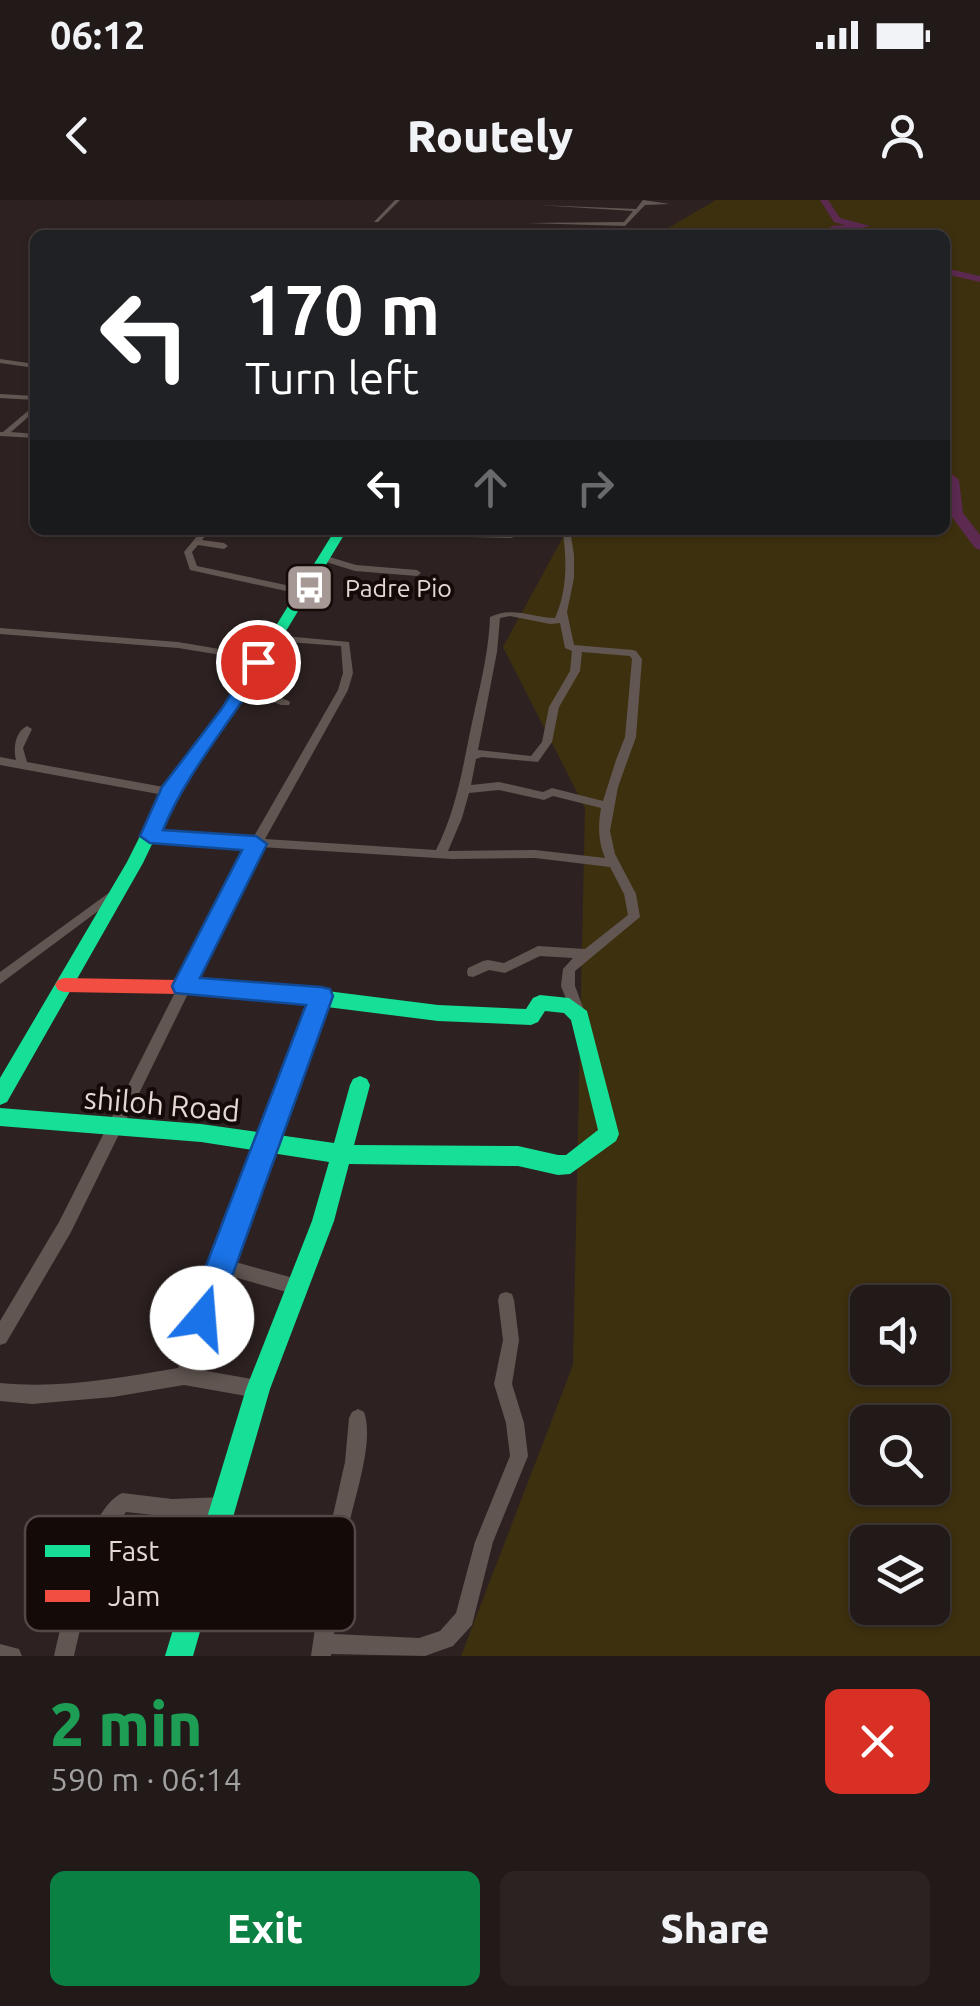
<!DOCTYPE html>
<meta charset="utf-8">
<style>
:root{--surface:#221a19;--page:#2a2322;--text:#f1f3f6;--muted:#a2a1a2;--line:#3f3838;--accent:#0b8043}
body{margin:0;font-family:Ubuntu,sans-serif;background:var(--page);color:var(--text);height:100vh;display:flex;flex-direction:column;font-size:38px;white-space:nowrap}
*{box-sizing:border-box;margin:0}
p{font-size:32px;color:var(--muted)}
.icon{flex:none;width:55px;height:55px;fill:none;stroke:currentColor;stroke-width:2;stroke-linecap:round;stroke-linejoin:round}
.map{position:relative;height:1456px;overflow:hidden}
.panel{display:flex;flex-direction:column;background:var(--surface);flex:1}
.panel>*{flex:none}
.top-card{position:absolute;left:30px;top:30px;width:920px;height:305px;border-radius:15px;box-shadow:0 2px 8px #0004,0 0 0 2px var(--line);background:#202124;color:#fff;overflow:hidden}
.fabs{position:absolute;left:850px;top:1085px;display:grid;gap:20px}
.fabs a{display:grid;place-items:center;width:100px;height:100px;border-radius:15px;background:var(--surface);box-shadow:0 2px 8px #0004,0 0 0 2px var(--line);font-size:50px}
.pin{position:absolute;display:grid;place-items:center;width:85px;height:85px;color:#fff;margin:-42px;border:5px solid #fff;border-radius:50%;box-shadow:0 2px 10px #0007}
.me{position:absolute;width:110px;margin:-55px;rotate:18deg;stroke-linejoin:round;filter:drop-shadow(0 0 8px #0008)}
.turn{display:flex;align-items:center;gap:35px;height:210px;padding:0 50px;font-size:45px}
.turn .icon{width:130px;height:130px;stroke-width:2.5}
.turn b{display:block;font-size:70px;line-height:85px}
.lanes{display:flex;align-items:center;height:95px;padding:0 50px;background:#0003;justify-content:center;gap:50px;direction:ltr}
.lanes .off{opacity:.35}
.round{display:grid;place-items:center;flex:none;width:105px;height:105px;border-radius:15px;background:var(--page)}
.headline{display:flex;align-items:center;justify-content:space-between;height:170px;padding:0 50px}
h1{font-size:60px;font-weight:800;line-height:75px;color:#1e9e55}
.primary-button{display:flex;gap:20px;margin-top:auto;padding:20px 50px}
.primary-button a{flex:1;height:115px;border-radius:15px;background:var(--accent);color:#fff;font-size:40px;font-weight:800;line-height:115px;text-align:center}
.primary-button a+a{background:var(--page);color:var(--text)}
.status{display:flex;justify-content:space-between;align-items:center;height:70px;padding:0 50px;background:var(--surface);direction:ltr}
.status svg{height:28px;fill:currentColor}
header{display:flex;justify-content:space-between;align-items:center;height:130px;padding:0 50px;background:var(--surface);font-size:45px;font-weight:800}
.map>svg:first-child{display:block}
.green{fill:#3d300f;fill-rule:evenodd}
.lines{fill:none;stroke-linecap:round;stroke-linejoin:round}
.river{fill:#5c2951;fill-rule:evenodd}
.street{fill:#615651;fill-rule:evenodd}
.fast{fill:#16e098;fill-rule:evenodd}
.jam{fill:#f24e42;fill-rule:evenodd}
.route{fill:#1a73e8;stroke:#114b97;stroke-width:2.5}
.labels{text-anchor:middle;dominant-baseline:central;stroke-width:8;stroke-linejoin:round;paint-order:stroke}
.far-poi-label{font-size:25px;fill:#e5d7d4;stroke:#140b09;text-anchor:start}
.street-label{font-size:30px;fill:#e5d7d4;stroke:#140b09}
.key{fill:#140b09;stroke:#534846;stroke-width:2.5}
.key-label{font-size:28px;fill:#e5d7d4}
</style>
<div class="status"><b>06:12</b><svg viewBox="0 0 49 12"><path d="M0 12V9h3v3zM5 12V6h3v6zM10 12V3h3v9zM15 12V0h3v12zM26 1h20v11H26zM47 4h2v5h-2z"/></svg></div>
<header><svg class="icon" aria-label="back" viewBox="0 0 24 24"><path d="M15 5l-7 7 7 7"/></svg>Routely<svg class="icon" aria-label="person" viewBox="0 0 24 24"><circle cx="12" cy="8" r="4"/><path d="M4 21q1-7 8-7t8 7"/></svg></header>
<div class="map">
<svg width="980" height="1456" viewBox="0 0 980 1456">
<rect width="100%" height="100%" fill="#2d2221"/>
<path class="green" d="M 716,0 L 980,0 L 980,1456 L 461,1456 L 573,1165 L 585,608 L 503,447 L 567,330 L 945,330 L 945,35 L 627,35 L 668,28 ZM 868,1102 L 932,1102 L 932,1168 L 868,1168 ZM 868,1222 L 932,1222 L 932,1288 L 868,1288 ZM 868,1342 L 932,1342 L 932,1408 L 868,1408 Z"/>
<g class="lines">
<path class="river" d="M 820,0 L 828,0 L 840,18 L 870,26 L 830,35 L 831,26 L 845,25 L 834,22 Z
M 945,68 L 980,76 L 980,82 L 945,74 Z
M 945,268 L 959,280 L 963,313 L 980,335 L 980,350 L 975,348 L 949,313 Z"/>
<path class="street" d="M 395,0 L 400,0 L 378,22 L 374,22 Z
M 643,0 L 670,4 L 645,5 L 625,26 L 526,23 L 624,22 L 633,11 L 538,5 L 636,9 Z
M 523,30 L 579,33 L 582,35 L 521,33 Z
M 0,159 L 35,164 L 35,168 L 0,163 Z
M 0,194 L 35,196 L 35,200 L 0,198 Z
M 35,205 L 35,211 L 11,232 L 35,234 L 35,238 L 0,236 L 0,232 L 3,232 Z
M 202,330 L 210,330 L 202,340 L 224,343 L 228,346 L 224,349 L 198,345 L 192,352 L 197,366 L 300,388 L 304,391 L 300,394 L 190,370 L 184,352 Z
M 464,330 L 508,332 L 510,330 L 518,330 L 514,337 L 511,338 L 470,337 L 467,336 Z
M 558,330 L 570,330 L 574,355 L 574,378 L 567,412 L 574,445 L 633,450 L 636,451 L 642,459 L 636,537 L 618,587 L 610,631 L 615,654 L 636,694 L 640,717 L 575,771 L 575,786 L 584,810 L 582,814 L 577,815 L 572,814 L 561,786 L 563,769 L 573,758 L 540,756 L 505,773 L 489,770 L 473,777 L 468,776 L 467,772 L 468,768 L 483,761 L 488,760 L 504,763 L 538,746 L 585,749 L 628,715 L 624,694 L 610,667 L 535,658 L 452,659 L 260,647 L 71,1032 L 6,1143 L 0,1145 L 0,1121 L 59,1022 L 249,646 L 150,640 L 144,636 L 150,632 L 253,638 L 338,490 L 343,473 L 341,446 L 274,441 L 269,438 L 274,435 L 349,442 L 353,473 L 348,490 L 265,639 L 436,650 C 459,605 464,557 475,509 C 482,478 489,448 490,417 C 511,406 532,417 555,418 C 567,391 567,362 563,333 ZM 510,416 L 550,424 L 560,423 L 565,448 L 572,451 L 570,471 L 549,507 L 542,542 L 531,556 L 478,550 L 497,452 L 500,418 ZM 582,452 L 630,456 L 632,459 L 625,537 L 616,560 L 603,601 L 552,588 L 543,592 L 499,582 L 471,585 L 476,559 L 482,557 L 538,562 L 552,542 L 559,507 L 580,471 ZM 499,590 L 544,600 L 553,596 L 601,608 C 598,626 598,641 605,658 L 535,650 L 448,651 L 462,618 L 469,593 Z
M 323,355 L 356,365 L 417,370 L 421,373 L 417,376 L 355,371 L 320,360 L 319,358 Z
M 0,428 L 178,442 L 243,453 L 263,462 L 258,465 L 240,458 L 178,448 L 0,434 Z
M 244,484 L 289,501 L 290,503 L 289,505 L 281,505 L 240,489 L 239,487 Z
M 27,526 L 32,529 L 23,548 L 27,562 L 169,588 L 175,592 L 169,596 L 0,565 L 0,557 L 16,560 C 13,548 15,532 27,526 Z
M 117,687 L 123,691 L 121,694 L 0,784 L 0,772 Z
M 321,791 L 326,792 L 328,796 L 228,1060 L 297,1079 L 303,1081 L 305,1087 L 303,1093 L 297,1095 L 223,1074 L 195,1169 L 258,1180 L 264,1183 L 267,1189 L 264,1195 L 258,1198 L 184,1185 L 113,1197 L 32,1204 L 0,1201 L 0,1183 C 60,1189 119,1178 178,1168 L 210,1065 L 314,796 L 316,792 Z
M 506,1092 L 512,1094 L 514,1100 L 519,1140 L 512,1184 L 524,1223 L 528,1256 L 493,1342 L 472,1425 L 453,1446 L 425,1456 L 331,1454 L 331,1456 L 311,1456 L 329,1333 L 345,1262 L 349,1218 L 352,1212 L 358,1209 L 364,1212 C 375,1242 353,1301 347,1334 C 342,1367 339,1401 334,1434 L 419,1438 L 440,1431 L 456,1413 L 475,1342 L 510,1256 L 506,1223 L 494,1184 L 503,1140 L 498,1100 L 500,1094 Z
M 122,1293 L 172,1299 L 224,1297 L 231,1299 L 233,1306 L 231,1313 L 224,1315 L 172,1317 L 126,1312 C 95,1355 86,1405 74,1456 L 54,1456 C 63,1418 86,1310 122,1293 Z
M 0,1444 L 19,1449 L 22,1456 L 0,1456 Z"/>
<path class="fast" d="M 335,330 L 347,330 L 248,494 L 176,594 L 143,663 L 7,902 L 0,905 L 0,878 L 127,662 L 164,588 L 235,492 Z
M 311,789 L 438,805 L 526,809 L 533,798 L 540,795 L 569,798 L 587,811 L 619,934 L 616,941 L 570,974 L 558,975 L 518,966 L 349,964 L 334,1021 L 270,1189 L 193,1456 L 165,1456 L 246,1189 L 312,1021 L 329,962 L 201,942 L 0,926 L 0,908 L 201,924 L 334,943 L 350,885 L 353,879 L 360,876 L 367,879 L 370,885 L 354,945 L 518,946 L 558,955 L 566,955 L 598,930 L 571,820 L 564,813 L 545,811 L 538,822 L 531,825 L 438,821 L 311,805 L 304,802 L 302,797 L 304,792 Z"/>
<path class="jam" d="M 64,778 L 236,781 L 311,789 L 318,792 L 320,797 L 318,802 L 311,805 L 236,795 L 64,792 L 58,790 L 55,785 L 58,780 Z"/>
</g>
<path class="route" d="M 258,457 L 267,462 C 234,519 188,569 163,630 L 256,636 L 267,644 L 200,778 L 321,787 L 330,789 L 333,796 L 217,1118 L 212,1129 L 202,1133 L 191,1129 L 186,1118 L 306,805 L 175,793 L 172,786 L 242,650 L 150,643 L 140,636 L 162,587 L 223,507 L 252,459 Z"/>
<defs>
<symbol id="bus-square" viewBox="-11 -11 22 22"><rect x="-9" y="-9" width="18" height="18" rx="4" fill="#a59895" stroke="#140b09"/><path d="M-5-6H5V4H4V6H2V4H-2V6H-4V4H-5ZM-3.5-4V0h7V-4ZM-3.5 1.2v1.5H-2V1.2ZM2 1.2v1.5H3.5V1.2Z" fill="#fff"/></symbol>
</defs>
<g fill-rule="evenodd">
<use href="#bus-square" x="282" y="360" width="55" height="55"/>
</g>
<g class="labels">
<g class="far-poi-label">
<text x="345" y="388">Padre Pio</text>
</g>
<g class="street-label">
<text transform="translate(162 904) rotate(5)">shiloh Road</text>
</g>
</g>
<rect x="25" y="1316" width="330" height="115" rx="15" class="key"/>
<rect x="45" y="1345" width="45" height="12" fill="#16e098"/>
<rect x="45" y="1390" width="45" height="12" fill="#f24e42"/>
<g class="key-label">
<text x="108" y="1361">Fast</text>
<text x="108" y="1406">Jam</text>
</g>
</svg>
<div class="fabs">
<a><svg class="icon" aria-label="sound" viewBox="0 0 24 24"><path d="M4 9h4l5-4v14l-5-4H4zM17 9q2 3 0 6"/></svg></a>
<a><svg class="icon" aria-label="search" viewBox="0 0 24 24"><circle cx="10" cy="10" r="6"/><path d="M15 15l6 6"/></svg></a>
<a><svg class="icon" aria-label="layers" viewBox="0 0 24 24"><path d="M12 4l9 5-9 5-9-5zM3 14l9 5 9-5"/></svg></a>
</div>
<div class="pin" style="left:258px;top:462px;background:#d93025"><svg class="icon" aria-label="arrive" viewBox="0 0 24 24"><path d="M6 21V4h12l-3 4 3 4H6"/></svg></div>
<svg class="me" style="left:202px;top:1118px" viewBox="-20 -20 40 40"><circle r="19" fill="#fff"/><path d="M0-13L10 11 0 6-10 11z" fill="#1a73e8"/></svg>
<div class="top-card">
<div class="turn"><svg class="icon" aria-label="left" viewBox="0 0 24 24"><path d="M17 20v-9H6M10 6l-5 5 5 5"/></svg><div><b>170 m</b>Turn left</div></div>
<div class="lanes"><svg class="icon" aria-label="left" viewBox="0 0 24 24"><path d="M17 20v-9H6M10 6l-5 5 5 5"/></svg><svg class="icon off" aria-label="ahead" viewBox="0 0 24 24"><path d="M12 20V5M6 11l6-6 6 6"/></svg><svg class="icon off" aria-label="right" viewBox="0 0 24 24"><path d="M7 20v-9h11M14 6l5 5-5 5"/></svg></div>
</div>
</div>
<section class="panel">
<div class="headline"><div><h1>2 min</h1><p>590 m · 06:14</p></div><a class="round" style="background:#d93025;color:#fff"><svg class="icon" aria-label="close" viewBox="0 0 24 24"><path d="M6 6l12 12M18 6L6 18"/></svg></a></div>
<div class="primary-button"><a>Exit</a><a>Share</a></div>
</section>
